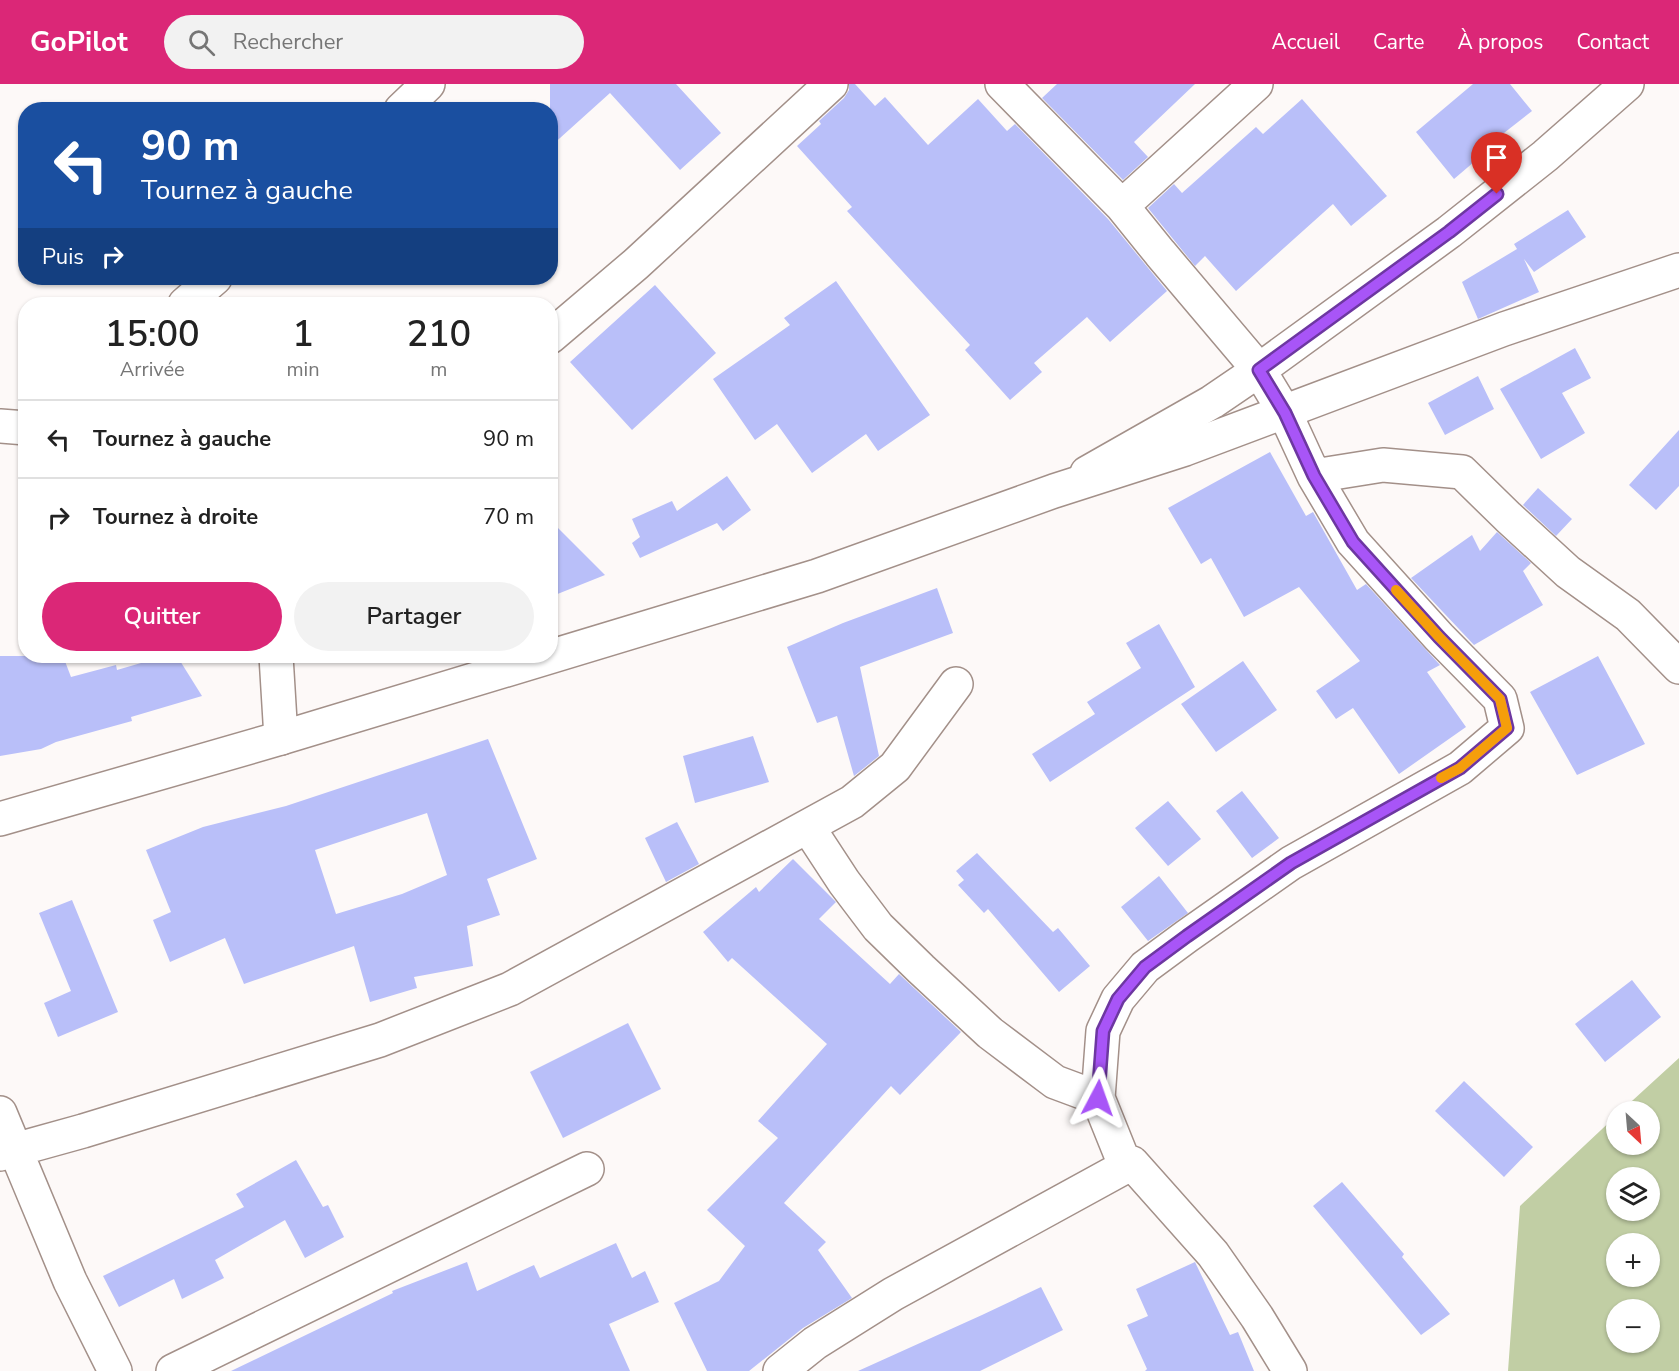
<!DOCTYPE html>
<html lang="fr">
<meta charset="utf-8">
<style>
:root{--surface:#fff;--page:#f2f2f2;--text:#222;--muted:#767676;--line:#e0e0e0;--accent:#db2777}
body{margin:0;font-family:"Nunito Sans",sans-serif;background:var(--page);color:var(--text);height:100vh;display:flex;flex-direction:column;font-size:22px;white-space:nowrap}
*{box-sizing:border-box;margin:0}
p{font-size:20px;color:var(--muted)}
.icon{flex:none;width:33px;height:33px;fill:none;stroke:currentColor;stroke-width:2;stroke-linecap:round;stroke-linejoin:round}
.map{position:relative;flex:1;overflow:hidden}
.sheet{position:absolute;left:18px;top:213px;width:540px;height:366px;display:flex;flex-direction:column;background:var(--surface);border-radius:24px;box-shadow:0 2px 4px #0004}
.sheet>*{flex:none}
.guide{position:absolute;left:18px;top:18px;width:540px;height:183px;border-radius:24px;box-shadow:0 2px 4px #0004;background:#1a4fa0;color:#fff;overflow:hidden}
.needle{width:39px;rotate:154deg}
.buttons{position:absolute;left:1606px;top:1017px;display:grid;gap:12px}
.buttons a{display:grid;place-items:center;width:54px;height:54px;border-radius:50%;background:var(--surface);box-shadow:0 2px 4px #0004;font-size:30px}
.pin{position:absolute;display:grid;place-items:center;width:51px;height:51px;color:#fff;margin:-62px -26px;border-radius:50% 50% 50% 0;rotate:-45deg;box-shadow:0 0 6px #0007}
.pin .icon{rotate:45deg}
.me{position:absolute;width:66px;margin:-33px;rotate:4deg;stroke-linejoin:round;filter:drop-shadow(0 0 4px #0008)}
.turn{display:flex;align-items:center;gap:21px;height:126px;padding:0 24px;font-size:27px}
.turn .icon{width:78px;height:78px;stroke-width:2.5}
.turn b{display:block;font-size:42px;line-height:51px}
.then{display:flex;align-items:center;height:57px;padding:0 24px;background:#0003;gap:12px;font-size:22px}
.eta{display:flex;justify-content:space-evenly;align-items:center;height:102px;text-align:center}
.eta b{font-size:36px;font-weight:600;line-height:42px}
.cta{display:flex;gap:12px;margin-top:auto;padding:12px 24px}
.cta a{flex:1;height:69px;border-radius:36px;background:var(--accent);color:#fff;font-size:24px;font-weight:600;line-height:69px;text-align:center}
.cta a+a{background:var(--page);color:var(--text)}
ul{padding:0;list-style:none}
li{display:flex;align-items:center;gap:18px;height:78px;padding:0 24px;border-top:2px solid var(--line)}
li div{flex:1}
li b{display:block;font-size:22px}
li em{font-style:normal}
header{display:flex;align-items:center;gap:36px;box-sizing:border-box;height:84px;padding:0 30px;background:var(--accent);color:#fff}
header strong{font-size:28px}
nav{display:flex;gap:33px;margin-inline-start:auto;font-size:21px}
.search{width:420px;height:54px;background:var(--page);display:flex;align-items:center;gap:15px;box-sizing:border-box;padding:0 21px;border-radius:33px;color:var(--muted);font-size:22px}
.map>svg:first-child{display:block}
.green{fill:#c1cea4;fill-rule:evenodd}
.building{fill:#b9bff9;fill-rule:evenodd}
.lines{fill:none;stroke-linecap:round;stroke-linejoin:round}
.street-casing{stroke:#a39089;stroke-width:36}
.secondary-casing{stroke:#a39089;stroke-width:36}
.street{stroke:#fff;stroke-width:33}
.secondary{stroke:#fff;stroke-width:33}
.route-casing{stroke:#6d37a1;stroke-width:15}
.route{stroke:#a855f7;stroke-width:10}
.slow{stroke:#f59e0b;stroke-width:10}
</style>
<header>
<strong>GoPilot</strong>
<div class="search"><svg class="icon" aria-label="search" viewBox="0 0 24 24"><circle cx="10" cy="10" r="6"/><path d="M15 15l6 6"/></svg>Rechercher</div>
<nav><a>Accueil</a><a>Carte</a><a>À propos</a><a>Contact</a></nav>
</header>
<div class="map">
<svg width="1679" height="1287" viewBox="0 0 1679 1287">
<rect width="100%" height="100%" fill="#fdf9f8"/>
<path class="green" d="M 1679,974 L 1679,1287 L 1508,1287 L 1520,1122 L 1617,1031 L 1617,1060 L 1650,1060 L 1650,1028 L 1621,1027 ZM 1617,1094 L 1650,1094 L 1650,1126 L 1617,1126 ZM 1617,1160 L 1650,1160 L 1650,1192 L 1617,1192 ZM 1617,1226 L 1650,1226 L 1650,1258 L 1617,1258 Z"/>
<path class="building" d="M 550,0 L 676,0 L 721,49 L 680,86 L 610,9 L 550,63 Z
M 849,0 L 855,0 L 875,22 L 885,13 L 928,61 L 978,15 L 1007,47 L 1015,40 L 1108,135 L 1167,207 L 1110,258 L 1087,233 L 1034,279 L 1042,288 L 1010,316 L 965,266 L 970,261 L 847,127 L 852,123 L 797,62 L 821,40 L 819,37 L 844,14 L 849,6 Z
M 1057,0 L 1195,0 L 1134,58 L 1148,73 L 1123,96 L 1042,14 Z
M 1473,0 L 1510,0 L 1532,27 L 1486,63 L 1488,66 L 1454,95 L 1416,48 Z
M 1302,15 L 1387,112 L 1351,142 L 1333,120 L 1236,207 L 1205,172 L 1195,182 L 1148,124 L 1174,100 L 1182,109 L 1256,43 L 1263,50 Z
M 1568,126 L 1586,153 L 1534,188 L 1524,175 L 1539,208 L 1478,235 L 1462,198 L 1517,165 L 1514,160 Z
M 836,197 L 930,331 L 878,367 L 866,350 L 812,389 L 777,340 L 755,356 L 713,295 L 790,241 L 784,234 Z
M 655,201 L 716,269 L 632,346 L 570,278 Z
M 1575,264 L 1591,294 L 1562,309 L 1585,349 L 1541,375 L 1500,305 Z
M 1478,292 L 1494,325 L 1445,351 L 1428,319 Z
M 1679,346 L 1679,402 L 1656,426 L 1629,401 Z
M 1270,368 L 1306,432 L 1313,428 L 1357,506 L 1366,500 L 1440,581 L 1427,588 L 1466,643 L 1399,690 L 1353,624 L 1336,635 L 1316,607 L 1360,577 L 1299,503 L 1244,533 L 1211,474 L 1201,480 L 1168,424 Z
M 727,392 L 751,426 L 723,447 L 717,439 L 640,474 L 632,459 L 640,453 L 632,435 L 672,417 L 677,427 Z
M 1538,404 L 1572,435 L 1556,452 L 1523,421 Z
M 550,436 L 605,491 L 550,513 Z
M 1497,448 L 1531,479 L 1523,487 L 1543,521 L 1474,561 L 1411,494 L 1472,451 L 1480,467 Z
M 937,504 L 953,549 L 860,583 L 879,672 L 854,692 L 837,632 L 817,639 L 787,563 L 843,539 Z
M 1159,540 L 1195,603 L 1050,698 L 1032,670 L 1095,630 L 1087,618 L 1141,584 L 1126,559 Z
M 0,572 L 63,572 L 71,593 L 116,581 L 117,586 L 165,572 L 177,572 L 202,612 L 131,633 L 132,637 L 56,658 L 41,665 L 0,672 Z
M 1598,572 L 1645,660 L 1577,691 L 1530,608 Z
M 1243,577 L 1277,626 L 1216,668 L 1181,620 Z
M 753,652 L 769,698 L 695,719 L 683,672 Z
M 488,655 L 537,775 L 487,795 L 500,831 L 467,842 L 473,882 L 414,893 L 417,904 L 370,918 L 354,862 L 244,900 L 225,854 L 170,878 L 153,836 L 171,828 L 146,766 L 203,743 L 286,722 ZM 427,729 L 447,791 L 402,810 L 336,830 L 315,766 Z
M 1242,707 L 1279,754 L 1252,774 L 1216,727 Z
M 1168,717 L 1201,755 L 1168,782 L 1135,744 Z
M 677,738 L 699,780 L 666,798 L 645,754 Z
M 977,769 L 1053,848 L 1058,844 L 1090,882 L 1059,908 L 988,825 L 984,829 L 958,801 L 964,796 L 956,787 Z
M 793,775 L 836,818 L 819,835 L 890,900 L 899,890 L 961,948 L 900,1011 L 891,1002 L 784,1119 L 826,1158 L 818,1166 L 852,1214 L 803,1244 L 749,1287 L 707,1287 L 674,1219 L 719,1197 L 745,1162 L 707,1126 L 778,1054 L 758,1037 L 827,960 L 732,874 L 728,878 L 703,848 L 756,803 L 759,808 Z
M 1159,792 L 1188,829 L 1148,857 L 1121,823 Z
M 72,816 L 118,928 L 58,953 L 44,919 L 71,907 L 39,829 Z
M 1632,896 L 1661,933 L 1605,978 L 1575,940 Z
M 628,939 L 661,1005 L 563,1054 L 530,988 Z
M 1464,997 L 1533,1063 L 1504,1093 L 1435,1027 Z
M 296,1076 L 323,1123 L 328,1121 L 344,1153 L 305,1174 L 285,1136 L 215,1176 L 224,1194 L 182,1215 L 174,1195 L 119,1223 L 103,1192 L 244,1123 L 236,1110 Z
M 1342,1098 L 1404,1170 L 1402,1173 L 1450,1230 L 1421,1251 L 1313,1122 Z
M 616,1159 L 632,1194 L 645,1187 L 659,1218 L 609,1240 L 630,1287 L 231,1287 L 393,1209 L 392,1207 L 467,1178 L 477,1207 L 534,1181 L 540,1194 Z
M 1195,1178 L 1230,1251 L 1238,1248 L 1254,1287 L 1145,1287 L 1147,1285 L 1127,1241 L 1148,1232 L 1136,1205 Z
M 1041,1203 L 1063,1246 L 980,1287 L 858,1287 L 982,1231 Z"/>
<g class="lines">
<defs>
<path id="street" d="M 1002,0 L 1122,122 L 1160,169 L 1259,286 L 1285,329 L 1314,392 L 1353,458 L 1439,553 L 1500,615 L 1507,644 L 1460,684 L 1291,779 L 1187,852 L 1145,883 L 1118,915 L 1103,947 L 1098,1014 L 1123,1076 L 1132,1079 L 1213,1170 L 1257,1233 L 1290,1287
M 401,26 L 428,0
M 1122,122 L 1256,0
M 185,220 L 215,194
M 550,253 L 636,180 L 831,0
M 0,342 L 26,344
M 1087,389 L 1212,318 L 1259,286 L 1449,148 L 1545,72 L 1627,0
M 1314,392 L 1383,381 L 1462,388 L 1508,433 L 1568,488 L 1628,531 L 1679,583
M 276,572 L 281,654
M 808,743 L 844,798 L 878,843 L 921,885 L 990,949 L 1055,998 L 1098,1014
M 0,1029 L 70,1197 L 115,1287
M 0,1070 L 83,1047 L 380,956 L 510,905 L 852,718 L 895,683 L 956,600
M 173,1287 L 587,1085
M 780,1287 L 815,1259 L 893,1210 L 1132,1079"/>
<path id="secondary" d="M 0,735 L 281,654 L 817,492 L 1054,407 L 1185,365 L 1504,245 L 1679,186"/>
</defs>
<use href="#street" class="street-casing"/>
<use href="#secondary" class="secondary-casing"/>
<use href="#street" class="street"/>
<use href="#secondary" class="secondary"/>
</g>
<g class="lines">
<defs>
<path id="route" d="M 1098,1014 L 1103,947 L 1118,915 L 1145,883 L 1187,852 L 1291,779 L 1460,684 L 1507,644 L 1500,615 L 1439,553 L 1353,458 L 1314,392 L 1285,329 L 1259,286 L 1449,148 L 1497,110"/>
</defs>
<use href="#route" class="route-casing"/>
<use href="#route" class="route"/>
<path class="slow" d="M 1396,506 L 1439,553 L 1500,615 L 1507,644 L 1460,684 L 1441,694"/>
</g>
</svg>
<div class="buttons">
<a><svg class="needle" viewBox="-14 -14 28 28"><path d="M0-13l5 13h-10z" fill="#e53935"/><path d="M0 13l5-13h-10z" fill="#767676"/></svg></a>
<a><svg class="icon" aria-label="layers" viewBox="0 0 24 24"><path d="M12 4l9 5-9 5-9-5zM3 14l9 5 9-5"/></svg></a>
<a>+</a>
<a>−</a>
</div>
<div class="pin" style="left:1497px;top:110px;background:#d93025"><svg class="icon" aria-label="arrive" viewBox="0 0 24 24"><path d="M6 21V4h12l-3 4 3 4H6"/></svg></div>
<svg class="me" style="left:1098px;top:1014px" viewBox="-20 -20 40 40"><path d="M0-17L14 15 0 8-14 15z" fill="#a855f7" stroke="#fff" stroke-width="4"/></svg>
<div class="guide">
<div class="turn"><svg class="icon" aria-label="left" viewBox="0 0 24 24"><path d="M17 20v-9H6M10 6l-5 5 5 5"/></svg><div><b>90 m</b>Tournez à gauche</div></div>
<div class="then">Puis<svg class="icon" aria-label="right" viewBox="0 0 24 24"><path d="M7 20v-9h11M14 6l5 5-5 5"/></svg></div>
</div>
<section class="sheet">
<div class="eta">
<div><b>15:00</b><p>Arrivée</p></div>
<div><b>1</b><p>min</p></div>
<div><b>210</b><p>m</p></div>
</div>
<ul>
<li><svg class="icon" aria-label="left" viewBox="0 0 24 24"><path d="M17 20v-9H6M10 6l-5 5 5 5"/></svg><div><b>Tournez à gauche</b></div><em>90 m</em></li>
<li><svg class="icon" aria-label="right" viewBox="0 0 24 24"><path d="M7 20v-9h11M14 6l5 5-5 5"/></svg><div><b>Tournez à droite</b></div><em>70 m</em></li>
</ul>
<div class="cta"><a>Quitter</a><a>Partager</a></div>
</section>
</div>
